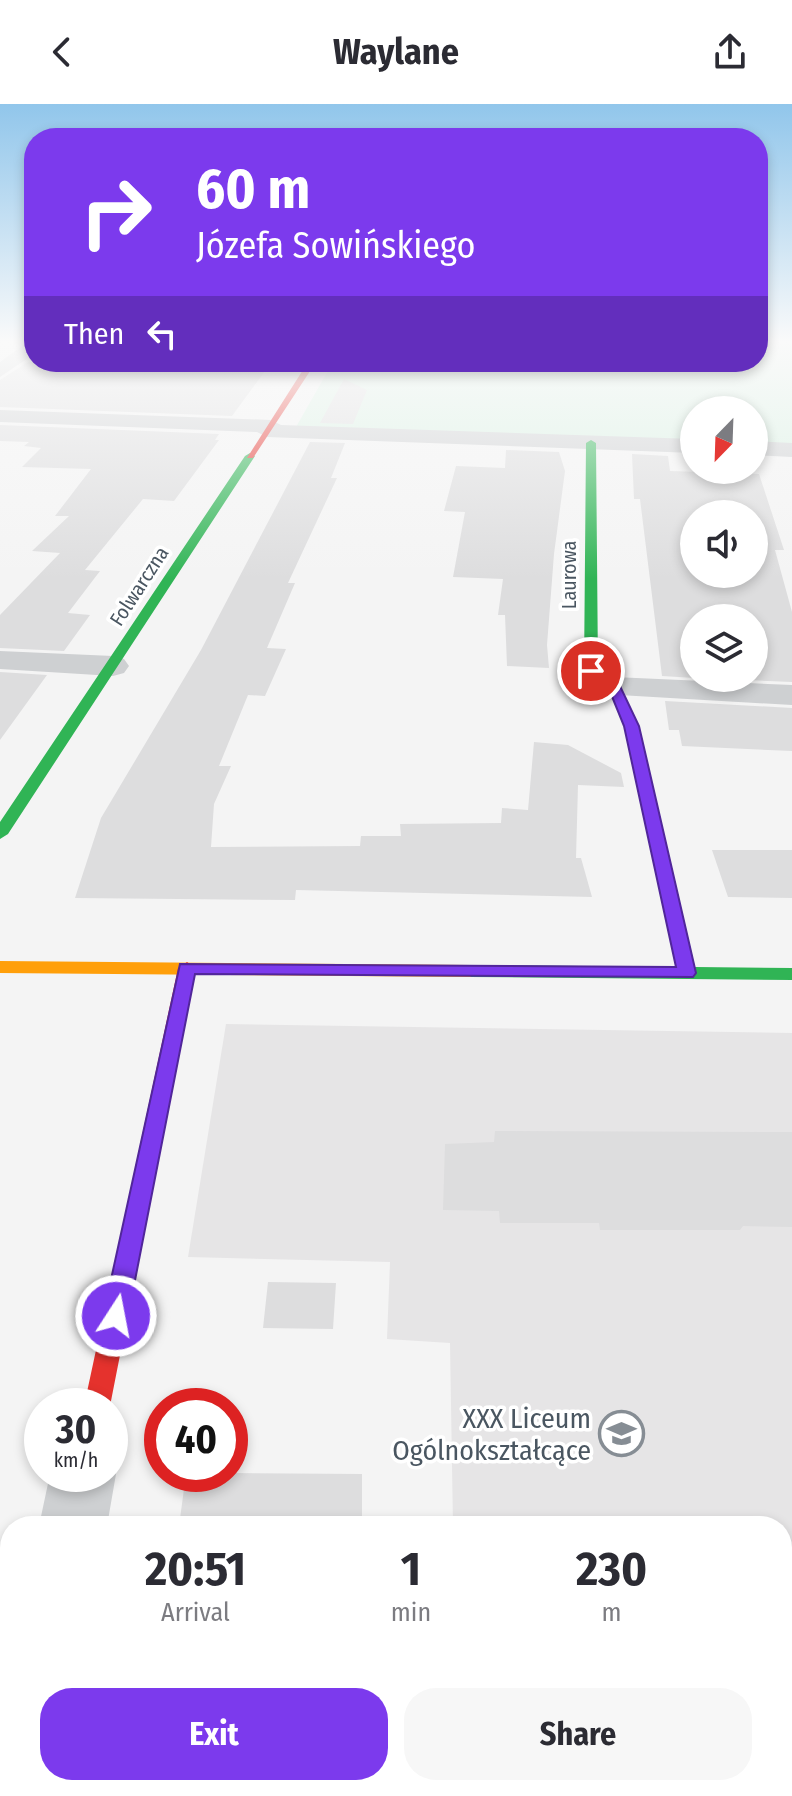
<!DOCTYPE html>
<meta charset="utf-8">
<style>
:root{--surface:#fff;--page:#f7f7f7;--text:#2b2b33;--muted:#7c7c81;--accent:#7c3aed}
body{margin:0;font-family:"Fira Sans Condensed",sans-serif;background:var(--page);color:var(--text);height:100vh;display:flex;flex-direction:column;font-size:30px;white-space:nowrap}
*{box-sizing:border-box;margin:0}
p{font-size:26px;color:var(--muted)}
.icon{flex:none;width:44px;height:44px;fill:none;stroke:currentColor;stroke-width:2;stroke-linecap:round;stroke-linejoin:round}
.map{position:relative;flex:1;overflow:hidden}
.details{position:absolute;left:0px;top:1412px;width:792px;height:280px;display:flex;flex-direction:column;background:var(--surface);border-radius:32px 32px 0 0;box-shadow:0 4px 12px #0003}
.details>*{flex:none}
.hud{position:absolute;left:24px;top:24px;width:744px;height:244px;border-radius:32px;box-shadow:0 4px 12px #0003;background:#7c3aed;color:#fff;overflow:hidden}
.needle{width:52px;rotate:203deg}
.tools{position:absolute;left:680px;top:292px;display:grid;gap:16px}
.tools a{display:grid;place-items:center;width:88px;height:88px;border-radius:50%;background:var(--surface);box-shadow:0 4px 12px #0003;font-size:40px}
.speed{position:absolute;left:24px;top:1284px;display:flex;gap:16px;font-size:40px;font-weight:700;text-align:center}
.speed>*{display:grid;place-content:center;width:104px;height:104px;border-radius:50%;background:var(--surface);box-shadow:0 4px 12px #0003;line-height:1}
.speed small{font-size:20px;font-weight:400}
.speed .limit{border:12px solid #d22;background:#fff;color:#111}
.pin{position:absolute;display:grid;place-items:center;width:68px;height:68px;color:#fff;margin:-34px;border:4px solid #fff;border-radius:50%;box-shadow:0 2px 8px #0007}
.me{position:absolute;width:88px;margin:-44px;rotate:11deg;stroke-linejoin:round;filter:drop-shadow(0 0 6px #0008)}
.turn{display:flex;align-items:center;gap:28px;height:168px;padding:0 40px;font-size:36px}
.turn .icon{width:104px;height:104px;stroke-width:2.5}
.turn b{display:block;font-size:56px;line-height:68px}
.then{display:flex;align-items:center;height:76px;padding:0 40px;background:#0003;gap:16px;font-size:30px}
.eta{display:flex;justify-content:space-evenly;align-items:center;height:136px;text-align:center}
.eta b{font-size:48px;font-weight:700;line-height:56px}
.button{display:flex;gap:16px;margin-top:auto;padding:16px 40px}
.button a{flex:1;height:92px;border-radius:32px;background:var(--accent);color:#fff;font-size:32px;font-weight:700;line-height:92px;text-align:center}
.button a+a{background:var(--page);color:var(--text)}
header{display:flex;justify-content:space-between;align-items:center;height:104px;padding:0 40px;background:var(--surface);font-size:36px;font-weight:700}
.map>svg:first-child{display:block}
.education{fill:#e6e5e6}
.green{fill:#d9f2e3}
.building{fill:#ddddde;fill-rule:evenodd}
.lines{fill:none;stroke-linecap:round;stroke-linejoin:round}
.street{fill:#ced0d2;fill-rule:evenodd}
.fast{fill:#30b455;fill-rule:evenodd}
.slow{fill:#ff9f0a;fill-rule:evenodd}
.jam{fill:#e5322d;fill-rule:evenodd}
.route{fill:#7c3aed;stroke:#51269a;stroke-width:2}
.labels{text-anchor:middle;dominant-baseline:central;stroke-width:7;stroke-linejoin:round;paint-order:stroke}
.far-street-label{font-size:20px;fill:#4a5661;stroke:#fff}
.near-poi-label{font-size:28px;fill:#4a5661;stroke:#fff;text-anchor:end}
</style>
<header><svg class="icon" aria-label="back" viewBox="0 0 24 24"><path d="M15 5l-7 7 7 7"/></svg>Waylane<svg class="icon" aria-label="share" viewBox="0 0 24 24"><path d="M12 15V3M7 8l5-5 5 5M5 13v7h14v-7"/></svg></header>
<div class="map">
<svg width="792" height="1692" viewBox="0 0 792 1692">
<rect width="100%" height="100%" fill="#f4f4f4"/>
<path class="education" d="M 226,920 L 792,929 L 792,1692 L 459,1692 L 458,1682 L 782,1682 L 782,1422 L 453,1422 L 450,1239 L 387,1235 L 390,1158 L 188,1153 Z"/>
<path class="green" d="M 758,239 L 792,239 L 792,341 L 754,340 L 754,306 L 694,306 L 694,337 L 296,323 L 333,258 L 758,258 Z"/>
<path class="building" d="M 28,258 L 121,258 L 268,263 L 232,312 L 0,303 L 0,276 Z
M 344,275 L 367,286 L 353,320 L 320,319 Z
M 0,321 L 219,330 L 215,336 L 219,336 L 174,397 L 143,395 L 85,466 L 100,467 L 68,509 L 90,511 L 64,547 L 0,544 L 0,511 L 60,449 L 32,447 L 69,412 L 55,412 L 91,365 L 22,363 L 41,344 L 24,342 L 29,338 L 0,337 Z
M 310,338 L 345,339 L 331,374 L 337,374 L 288,479 L 295,479 L 267,544 L 286,545 L 265,592 L 248,591 L 219,662 L 231,662 L 214,700 L 211,743 L 360,742 L 361,732 L 401,732 L 400,720 L 501,719 L 502,704 L 528,706 L 534,638 L 568,641 L 621,669 L 624,683 L 578,681 L 576,754 L 581,754 L 592,793 L 296,786 L 295,796 L 75,794 L 101,714 L 201,546 Z
M 506,346 L 559,348 L 565,367 L 554,450 L 547,541 L 549,564 L 507,562 L 505,511 L 498,511 L 503,475 L 453,473 L 465,408 L 444,407 L 456,362 L 505,364 Z
M 632,350 L 668,352 L 670,367 L 759,370 L 784,446 L 775,446 L 792,508 L 792,578 L 703,574 L 754,574 L 754,514 L 694,514 L 694,574 L 662,572 L 640,395 L 634,395 ZM 694,410 L 754,410 L 754,470 L 694,470 Z
M 0,568 L 47,571 L 0,636 Z
M 665,597 L 792,604 L 792,647 L 682,642 L 679,626 L 669,626 Z
M 712,746 L 792,746 L 792,794 L 728,793 Z
M 495,1027 L 792,1028 L 792,1123 L 743,1122 L 740,1126 L 600,1126 L 599,1119 L 500,1119 L 499,1107 L 443,1106 L 445,1040 L 494,1038 Z
M 268,1178 L 336,1179 L 333,1225 L 263,1224 Z
M 230,1369 L 362,1370 L 362,1422 L 179,1422 L 186,1370 Z"/>
<g class="lines">
<path class="street" d="M 26,239 L 34,239 L 34,250 L 0,273 L 0,258 Z
M 0,306 L 271,316 L 281,321 L 694,335 L 694,349 L 267,333 L 257,328 L 0,318 Z
M 754,337 L 792,339 L 792,353 L 754,351 Z
M 0,547 L 113,552 L 124,555 L 129,562 L 124,569 L 113,572 L 0,565 Z
M 614,573 L 792,581 L 792,601 L 602,590 L 598,583 L 602,576 Z
M 110,1356 L 116,1370 L 107,1422 L 39,1422 L 50,1370 L 110,1370 Z
M 10,1646 L 10,1682 L 59,1682 L 57,1692 L 0,1692 L 0,1650 Z"/>
<path class="fast" d="M 591,336 L 596,339 L 598,566 L 619,580 L 639,622 L 695,863 L 792,864 L 792,876 L 470,873 L 461,867 L 470,861 L 677,863 L 625,622 L 608,585 L 584,567 L 586,339 Z
M 250,349 L 255,352 L 8,730 L 0,735 L 0,718 L 245,352 Z"/>
<path class="slow" d="M 0,857 L 470,861 L 479,867 L 470,873 L 0,869 Z"/>
<path class="jam" d="M 308,258 L 316,258 L 253,354 L 247,354 Z
M 187,858 L 196,864 L 110,1302 L 84,1302 L 178,864 Z"/>
</g>
<linearGradient id="sky" x2="0" y2="1"><stop stop-color="#91c6eb"/><stop offset="0.5" stop-color="#fafafa"/><stop offset="1" stop-color="#fafafa" stop-opacity="0"/></linearGradient>
<rect width="792" height="475" fill="url(#sky)"/>
<path class="route" d="M 586,565 L 596,565 L 619,580 L 639,622 L 696,869 L 693,873 L 195,870 L 128,1212 L 124,1219 L 116,1222 L 107,1219 L 103,1212 L 180,860 L 676,863 L 624,622 L 609,585 L 586,570 Z"/>
<defs>
<symbol id="school-ring" viewBox="-11 -11 22 22"><circle r="9.5" fill="#fff" stroke="#868d94" stroke-width="1.5"/><path d="M0-5L7-2L0 1L-7-2ZM-4 1L0 2.5L4 1V4Q0 6-4 4Z" fill="#868d94"/></symbol>
</defs>
<g fill-rule="evenodd">
<use href="#school-ring" x="596" y="1304" width="51" height="51"/>
</g>
<g class="labels">
<g class="far-street-label">
<text transform="translate(569 471) rotate(-90)">Laurowa</text>
<text transform="translate(139 482) rotate(-57)">Folwarczna</text>
</g>
<g class="near-poi-label">
<text x="591" y="1314">XXX Liceum<tspan x="591" dy="32">Ogólnokształcące</tspan></text>
</g>
</g>
</svg>
<div class="tools">
<a><svg class="needle" viewBox="-14 -14 28 28"><path d="M0-13l5 13h-10z" fill="#e53935"/><path d="M0 13l5-13h-10z" fill="#7c7c81"/></svg></a>
<a><svg class="icon" aria-label="sound" viewBox="0 0 24 24"><path d="M4 9h4l5-4v14l-5-4H4zM17 9q2 3 0 6"/></svg></a>
<a><svg class="icon" aria-label="layers" viewBox="0 0 24 24"><path d="M12 4l9 5-9 5-9-5zM3 14l9 5 9-5"/></svg></a>
</div>
<div class="speed"><div>30<small>km/h</small></div><div class="limit">40</div></div>
<div class="pin" style="left:591px;top:567px;background:#d93025"><svg class="icon" aria-label="arrive" viewBox="0 0 24 24"><path d="M6 21V4h12l-3 4 3 4H6"/></svg></div>
<svg class="me" style="left:116px;top:1212px" viewBox="-20 -20 40 40"><circle r="17" fill="#7c3aed" stroke="#fff" stroke-width="3"/><path d="M0-11L8 9 0 5-8 9z" fill="#fff"/></svg>
<div class="hud">
<div class="turn"><svg class="icon" aria-label="right" viewBox="0 0 24 24"><path d="M7 20v-9h11M14 6l5 5-5 5"/></svg><div><b>60 m</b>Józefa Sowińskiego</div></div>
<div class="then">Then<svg class="icon" aria-label="left" viewBox="0 0 24 24"><path d="M17 20v-9H6M10 6l-5 5 5 5"/></svg></div>
</div>
<section class="details">
<div class="eta">
<div><b>20:51</b><p>Arrival</p></div>
<div><b>1</b><p>min</p></div>
<div><b>230</b><p>m</p></div>
</div>
<div class="button"><a>Exit</a><a>Share</a></div>
</section>
</div>
